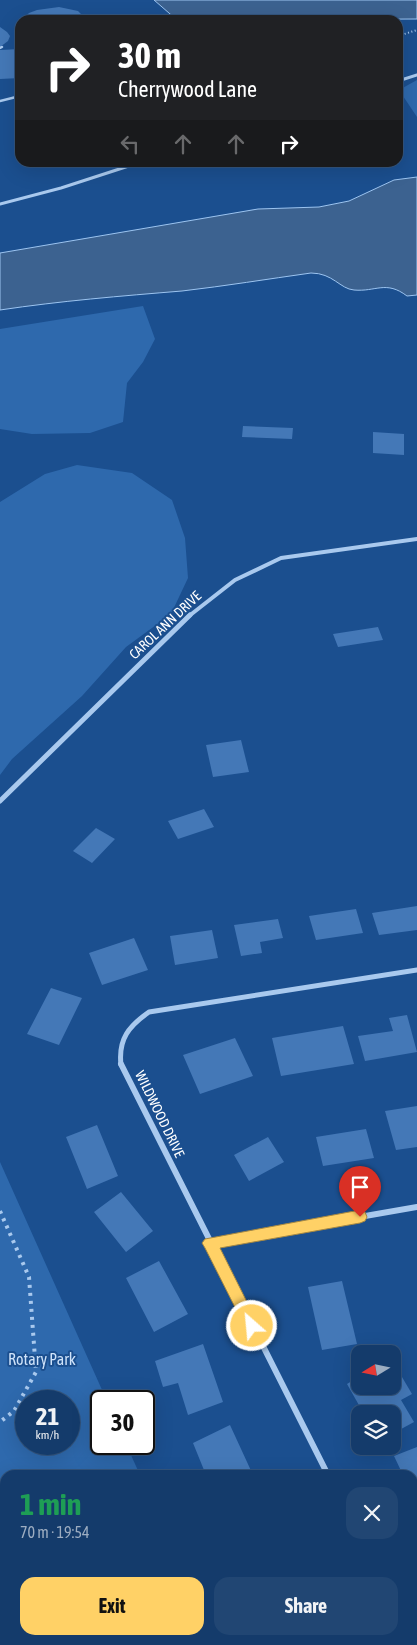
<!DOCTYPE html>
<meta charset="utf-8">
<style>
:root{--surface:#143b6b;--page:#214673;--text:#f1f3f6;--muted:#9dadc1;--line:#33557e;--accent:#ffd166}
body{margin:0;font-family:"Asap Condensed",sans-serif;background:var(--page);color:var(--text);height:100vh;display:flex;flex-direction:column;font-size:19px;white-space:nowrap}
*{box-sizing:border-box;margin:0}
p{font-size:16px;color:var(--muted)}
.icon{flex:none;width:28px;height:28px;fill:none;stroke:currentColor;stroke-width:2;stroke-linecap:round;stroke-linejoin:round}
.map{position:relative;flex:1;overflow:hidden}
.sheet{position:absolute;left:0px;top:1470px;width:418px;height:175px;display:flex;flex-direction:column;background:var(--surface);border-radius:15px 15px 0 0;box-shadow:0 5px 20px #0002,0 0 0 1px var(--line)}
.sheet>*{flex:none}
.top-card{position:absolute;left:15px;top:15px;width:388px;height:152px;border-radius:15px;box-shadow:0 5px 20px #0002,0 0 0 1px var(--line);background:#202124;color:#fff;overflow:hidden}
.needle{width:32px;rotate:260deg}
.controls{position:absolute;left:351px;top:1345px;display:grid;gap:10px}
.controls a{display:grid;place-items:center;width:50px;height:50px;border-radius:10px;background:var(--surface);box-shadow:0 5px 20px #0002,0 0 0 1px var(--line);font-size:25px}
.speed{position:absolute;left:15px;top:1390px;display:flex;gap:10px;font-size:25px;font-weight:700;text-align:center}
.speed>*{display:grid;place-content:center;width:65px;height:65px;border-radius:50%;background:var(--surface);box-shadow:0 5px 20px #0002,0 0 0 1px var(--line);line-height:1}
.speed small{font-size:12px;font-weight:400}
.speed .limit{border:2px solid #111;border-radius:8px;background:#fff;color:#111}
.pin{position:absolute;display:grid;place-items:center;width:42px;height:42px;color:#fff;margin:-51px -21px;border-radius:50% 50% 50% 0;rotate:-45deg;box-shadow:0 0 5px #0007}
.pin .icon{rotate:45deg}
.me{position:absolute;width:55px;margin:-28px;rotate:333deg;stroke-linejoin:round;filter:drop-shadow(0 0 4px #0008)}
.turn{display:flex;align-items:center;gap:18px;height:105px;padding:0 20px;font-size:22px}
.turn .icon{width:65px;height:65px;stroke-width:2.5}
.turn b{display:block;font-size:35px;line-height:42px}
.lanes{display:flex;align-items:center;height:48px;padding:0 20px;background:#0003;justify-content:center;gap:25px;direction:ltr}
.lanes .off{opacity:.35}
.round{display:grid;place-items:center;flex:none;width:52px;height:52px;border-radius:15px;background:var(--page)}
.head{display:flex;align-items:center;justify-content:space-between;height:85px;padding:0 20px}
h1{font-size:30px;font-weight:700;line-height:38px;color:#1e9e55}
.primary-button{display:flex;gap:10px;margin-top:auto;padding:10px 20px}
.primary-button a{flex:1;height:58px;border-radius:15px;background:var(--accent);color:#111;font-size:20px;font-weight:700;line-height:58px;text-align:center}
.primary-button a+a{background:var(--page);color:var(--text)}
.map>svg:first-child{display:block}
.green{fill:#2e69ad;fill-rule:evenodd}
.water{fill:#3c6290;stroke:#9cc4f0}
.building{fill:#4478b7}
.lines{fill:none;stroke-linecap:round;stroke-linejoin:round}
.path-far1{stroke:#a9c9ee;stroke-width:2;stroke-dasharray:1 2.5;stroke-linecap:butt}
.path{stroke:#a9c9ee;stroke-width:4;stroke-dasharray:3 5;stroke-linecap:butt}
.service{stroke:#a9c9ee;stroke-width:2.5}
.minor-far3{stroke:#a9c9ee;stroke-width:3}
.minor-far2{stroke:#a9c9ee;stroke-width:4}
.minor-far1{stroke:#a9c9ee;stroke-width:5}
.minor{stroke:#a9c9ee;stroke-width:6}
.route{fill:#ffd166;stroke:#a68842}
.labels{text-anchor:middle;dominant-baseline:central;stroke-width:4;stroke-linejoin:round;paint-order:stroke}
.street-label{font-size:14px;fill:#fff;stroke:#1b4f8f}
.near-park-label{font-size:16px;fill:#cfe3fa;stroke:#1b4f8f}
</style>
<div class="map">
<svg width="417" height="1645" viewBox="0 0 417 1645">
<rect width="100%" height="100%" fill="#1b4f8f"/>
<path class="green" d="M 417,80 L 417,117 L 399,90 Z
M 143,306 L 155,339 L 143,362 L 127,383 L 123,422 L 90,433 L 32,434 L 0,429 L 0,329 Z
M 77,465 L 132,473 L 172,500 L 185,538 L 188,578 L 171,614 L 126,647 L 82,696 L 12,759 L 0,775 L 0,502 L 45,474 Z
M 0,1162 L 107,1401 L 101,1401 L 101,1444 L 126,1444 L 140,1475 L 5,1475 L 5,1640 L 214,1640 L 216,1645 L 0,1645 ZM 69,1401 L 69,1444 L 26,1444 L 26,1401 Z"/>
<path class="water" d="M 154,0 L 417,0 L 417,19 L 177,20 Z
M 417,177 L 417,295 L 407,296 C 386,280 376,292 354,290 C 340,289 333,273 311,273 C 268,279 225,286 182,291 C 121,296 60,301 0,310 L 0,253 L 258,209 L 319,207 L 349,201 L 394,180 Z"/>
<path class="building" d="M 59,7 L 78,11 L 87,20 L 22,20 L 29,13 L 37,10 Z
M 0,27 L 7,32 L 10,36 L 8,41 L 0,47 Z
M 20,49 L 20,78 L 0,79 L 0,50 Z
M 243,426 L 293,428 L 292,439 L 242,437 Z
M 373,432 L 404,434 L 404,455 L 373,453 Z
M 378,627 L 383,640 L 338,647 L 333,634 Z
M 241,740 L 249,772 L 213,777 L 206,745 Z
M 204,809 L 214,827 L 178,839 L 168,821 Z
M 96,828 L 115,839 L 92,863 L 73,851 Z
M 417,906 L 417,930 L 379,935 L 372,913 Z
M 356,909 L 363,933 L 316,940 L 309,916 Z
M 278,919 L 283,938 L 260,942 L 262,953 L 241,956 L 234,925 Z
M 212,930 L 218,958 L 175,965 L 170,936 Z
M 134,938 L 148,970 L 102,985 L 89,953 Z
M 51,988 L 82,998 L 59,1045 L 27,1034 Z
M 407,1015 L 417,1052 L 365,1061 L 358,1036 L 393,1031 L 389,1018 Z
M 343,1026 L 354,1064 L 281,1076 L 272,1038 Z
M 235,1038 L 253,1076 L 200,1094 L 183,1055 Z
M 417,1106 L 417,1147 L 396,1150 L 385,1111 Z
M 97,1125 L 118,1176 L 87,1189 L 66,1137 Z
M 366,1129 L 374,1158 L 323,1166 L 316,1137 Z
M 268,1137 L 284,1162 L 249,1181 L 234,1155 Z
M 121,1192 L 153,1231 L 126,1252 L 94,1212 Z
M 159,1261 L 188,1314 L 154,1332 L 126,1278 Z
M 342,1281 L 357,1344 L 322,1350 L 308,1287 Z
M 203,1344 L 223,1402 L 188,1415 L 178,1383 L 163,1387 L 155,1361 Z
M 392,1360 L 412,1394 L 401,1400 L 414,1422 L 392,1434 L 392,1414 L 364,1414 L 347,1384 L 360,1376 L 360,1386 L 392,1386 Z
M 230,1425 L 253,1475 L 206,1475 L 193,1443 Z
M 417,1447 L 417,1509 L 412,1498 L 412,1475 L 403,1475 L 394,1456 Z
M 272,1640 L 341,1640 L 344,1645 L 274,1645 Z"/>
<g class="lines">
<path class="path-far1" d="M 398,36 L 417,30"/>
<path class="path" d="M 0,1211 L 29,1277 L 36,1372 L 14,1411 L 0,1422"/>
<path class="service" d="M 0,48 L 2,47
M 0,101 L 20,96"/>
<path class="minor-far3" d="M 398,81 L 417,75
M 0,204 L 61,188 L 141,162"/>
<path class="minor-far2" d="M 189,616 L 235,580 L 281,558 L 417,539"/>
<path class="minor-far1" d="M 0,801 L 190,615
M 121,1065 C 118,1039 129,1026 149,1012 L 417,970"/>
<path class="minor" d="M 121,1064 L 328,1475
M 210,1243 L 417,1207
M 412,1640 L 415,1645"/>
</g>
<path class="route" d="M 360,1210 L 365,1212 L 367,1217 L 365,1221 L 360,1223 L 220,1248 L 259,1326 L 257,1331 L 252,1333 L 247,1331 L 205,1248 L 202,1243 L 205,1239 Z"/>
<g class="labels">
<g class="street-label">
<text transform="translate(165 625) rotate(-43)">CAROL ANN DRIVE</text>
<text transform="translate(160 1114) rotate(64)">WILDWOOD DRIVE</text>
</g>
<g class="near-park-label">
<text x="42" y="1359">Rotary Park</text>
</g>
</g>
</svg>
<div class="controls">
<a><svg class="needle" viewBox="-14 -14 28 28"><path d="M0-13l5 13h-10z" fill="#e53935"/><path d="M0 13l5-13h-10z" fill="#9dadc1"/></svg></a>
<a><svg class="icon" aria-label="layers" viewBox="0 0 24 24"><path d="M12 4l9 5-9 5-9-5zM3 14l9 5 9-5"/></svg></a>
</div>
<div class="speed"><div>21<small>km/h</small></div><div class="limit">30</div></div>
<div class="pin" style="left:360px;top:1217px;background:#d93025"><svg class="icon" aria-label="arrive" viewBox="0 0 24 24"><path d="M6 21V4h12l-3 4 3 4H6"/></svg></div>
<svg class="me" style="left:252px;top:1326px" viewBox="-20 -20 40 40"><circle r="17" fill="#ffd166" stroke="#fff" stroke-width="3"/><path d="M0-11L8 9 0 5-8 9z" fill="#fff"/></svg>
<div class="top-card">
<div class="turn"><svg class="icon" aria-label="right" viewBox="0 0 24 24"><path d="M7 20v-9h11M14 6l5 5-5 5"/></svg><div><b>30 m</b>Cherrywood Lane</div></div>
<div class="lanes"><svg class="icon off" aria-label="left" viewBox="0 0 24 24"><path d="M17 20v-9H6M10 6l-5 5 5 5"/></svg><svg class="icon off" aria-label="ahead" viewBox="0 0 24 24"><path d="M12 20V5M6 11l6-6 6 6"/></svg><svg class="icon off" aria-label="ahead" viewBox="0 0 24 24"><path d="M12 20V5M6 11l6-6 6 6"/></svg><svg class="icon" aria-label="right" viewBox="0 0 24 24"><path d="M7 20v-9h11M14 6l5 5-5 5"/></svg></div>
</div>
<section class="sheet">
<div class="head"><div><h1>1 min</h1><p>70 m · 19:54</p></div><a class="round"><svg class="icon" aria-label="close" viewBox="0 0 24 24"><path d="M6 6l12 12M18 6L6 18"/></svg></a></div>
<div class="primary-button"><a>Exit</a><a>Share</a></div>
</section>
</div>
